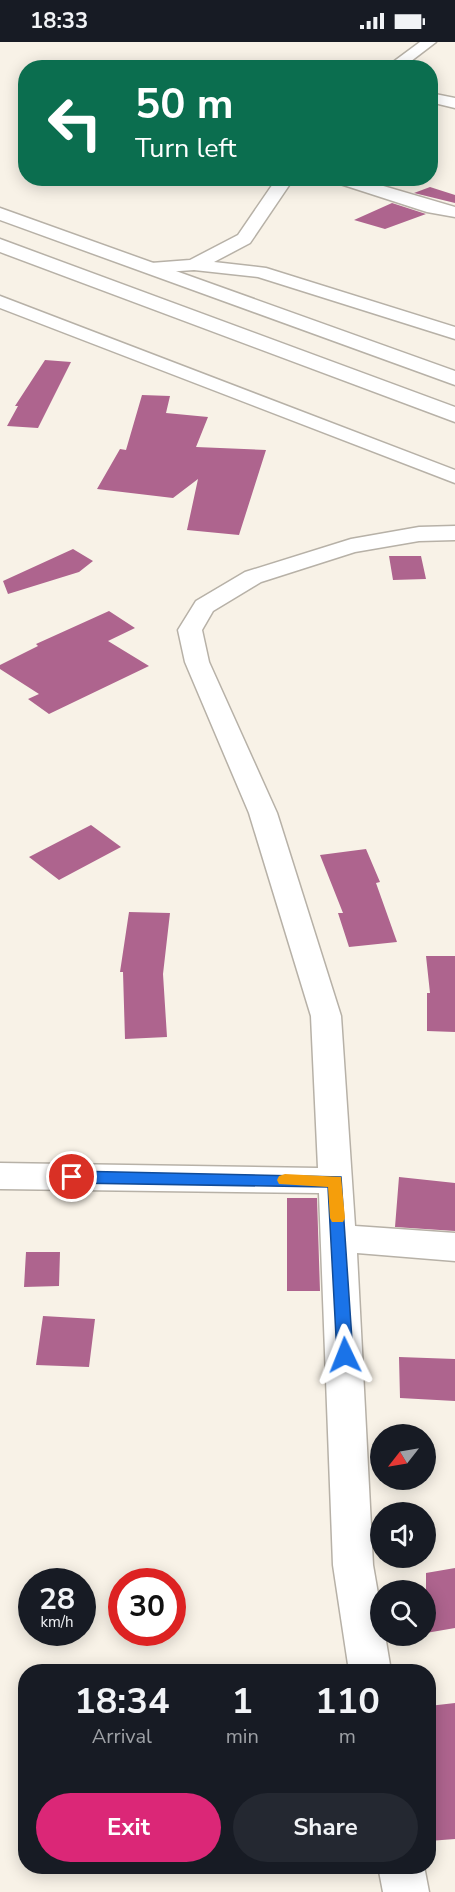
<!DOCTYPE html>
<style>
:root{--surface:#171b24;--page:#242831;--text:#f1f3f6;--muted:#9ea1a6;--accent:#db2777}
body{margin:0;font-family:"Nunito Sans",sans-serif;background:var(--page);color:var(--text);height:100vh;display:flex;flex-direction:column;font-size:22px;white-space:nowrap}
*{box-sizing:border-box;margin:0}
p{font-size:20px;color:var(--muted)}
.icon{flex:none;width:33px;height:33px;fill:none;stroke:currentColor;stroke-width:2;stroke-linecap:round;stroke-linejoin:round}
.map{position:relative;flex:1;overflow:hidden}
.panel{position:absolute;left:18px;top:1622px;width:418px;height:210px;display:flex;flex-direction:column;background:var(--surface);border-radius:24px;box-shadow:0 3px 15px #0003}
.panel>*{flex:none}
.banner{position:absolute;left:18px;top:18px;width:420px;height:126px;border-radius:24px;box-shadow:0 3px 15px #0003;background:#0b6e4f;color:#fff;overflow:hidden}
.needle{width:39px;rotate:239deg}
.controls{position:absolute;left:370px;top:1382px;display:grid;gap:12px}
.controls a{display:grid;place-items:center;width:66px;height:66px;border-radius:50%;background:var(--surface);box-shadow:0 3px 15px #0003;font-size:30px}
.speed{position:absolute;left:18px;top:1526px;display:flex;gap:12px;font-size:30px;font-weight:700;text-align:center}
.speed>*{display:grid;place-content:center;width:78px;height:78px;border-radius:50%;background:var(--surface);box-shadow:0 3px 15px #0003;line-height:1}
.speed small{font-size:15px;font-weight:400}
.speed .limit{border:9px solid #d22;background:#fff;color:#111}
.pin{position:absolute;display:grid;place-items:center;width:51px;height:51px;color:#fff;margin:-26px;border:3px solid #fff;border-radius:50%;box-shadow:0 2px 6px #0007}
.me{position:absolute;width:66px;margin:-33px;rotate:358deg;stroke-linejoin:round;filter:drop-shadow(0 0 4px #0008)}
.turn{display:flex;align-items:center;gap:21px;height:126px;padding:0 18px;font-size:27px}
.turn .icon{width:78px;height:78px;stroke-width:2.5}
.turn b{display:block;font-size:42px;line-height:51px}
.eta{display:flex;justify-content:space-evenly;align-items:center;height:102px;text-align:center}
.eta b{font-size:36px;font-weight:700;line-height:42px}
.action{display:flex;gap:12px;margin-top:auto;padding:12px 18px}
.action a{flex:1;height:69px;border-radius:36px;background:var(--accent);color:#fff;font-size:24px;font-weight:700;line-height:69px;text-align:center}
.action a+a{background:var(--page);color:var(--text)}
.status{display:flex;justify-content:space-between;align-items:center;height:42px;padding:0 30px;background:var(--surface);direction:ltr}
.status svg{height:16px;fill:currentColor}
.map>svg:first-child{display:block}
.building{fill:#ae648e}
.lines{fill:none;stroke-linecap:round;stroke-linejoin:round}
.minor-casing{stroke:#b7b1a7;stroke-width:3}
.motorway-casing{stroke:#b7b1a7;stroke-width:3}
.minor{fill:#fff;fill-rule:evenodd}
.motorway{fill:#fff;fill-rule:evenodd}
.route{fill:#1a73e8;stroke:#114b97;stroke-width:1.5}
.slow{fill:#f59e0b}
</style>
<div class="status"><b>18:33</b><svg viewBox="0 0 49 12"><path d="M0 12V9h3v3zM5 12V6h3v6zM10 12V3h3v9zM15 12V0h3v12zM26 1h20v11H26zM47 4h2v5h-2z"/></svg></div>
<div class="map">
<svg width="455" height="1850" viewBox="0 0 455 1850">
<rect width="100%" height="100%" fill="#f8f2e7"/>
<path class="building" d="M 430,145 L 455,153 L 455,161 L 414,151 Z
M 392,161 L 426,172 L 385,187 L 354,178 Z
M 45,318 L 71,320 L 38,386 L 7,384 L 18,364 L 15,364 Z
M 142,353 L 170,354 L 166,371 L 208,375 L 196,405 L 266,408 L 239,493 L 187,488 L 198,437 L 173,456 L 97,447 L 120,407 L 126,408 Z
M 73,507 L 93,519 L 79,530 L 8,552 L 3,539 Z
M 389,514 L 421,514 L 426,537 L 393,538 Z
M 109,569 L 135,586 L 108,599 L 149,624 L 49,672 L 28,657 L 39,652 L 0,627 L 0,623 L 38,604 L 36,602 Z
M 91,783 L 121,805 L 59,838 L 29,815 Z
M 366,807 L 380,840 L 376,841 L 397,900 L 349,905 L 338,871 L 343,871 L 320,813 Z
M 129,870 L 170,871 L 163,932 L 167,995 L 125,997 L 123,930 L 120,930 Z
M 426,914 L 455,914 L 455,990 L 427,989 L 427,951 L 430,951 Z
M 399,1135 L 455,1141 L 455,1189 L 395,1185 Z
M 287,1156 L 317,1156 L 320,1249 L 287,1249 Z
M 26,1210 L 60,1210 L 59,1244 L 24,1245 Z
M 43,1274 L 95,1277 L 89,1325 L 36,1323 Z
M 399,1315 L 455,1317 L 455,1359 L 400,1356 Z
M 455,1526 L 455,1586 L 426,1591 L 426,1531 Z
M 455,1661 L 455,1797 L 429,1799 L 429,1664 Z"/>
<g class="lines">
<defs>
<path id="minor" d="M 420,0 L 436,0 L 402,26 L 385,26 Z
M 430,51 L 455,56 L 455,66 L 430,60 Z
M 277,136 L 294,136 L 250,201 L 214,220 L 266,226 L 455,285 L 455,297 L 258,235 L 194,228 L 151,231 L 142,226 L 151,221 L 190,218 L 238,193 Z
M 329,136 L 356,136 L 455,165 L 455,175 L 427,170 L 331,139 Z
M 0,254 L 455,428 L 455,441 L 0,266 Z
M 455,484 L 455,498 L 419,499 L 355,510 L 261,540 L 213,569 L 202,588 L 209,620 L 277,771 L 341,974 L 355,1184 L 455,1191 L 455,1219 L 357,1211 L 373,1523 L 381,1569 L 381,1593 L 385,1593 L 391,1629 L 349,1629 L 333,1523 L 319,1151 L 0,1147 L 0,1121 L 318,1126 L 311,974 L 249,771 L 185,620 L 178,588 L 196,559 L 245,530 L 351,497 L 419,485 Z
M 378,1824 L 424,1824 L 429,1850 L 383,1850 Z"/>
<path id="motorway" d="M 0,166 L 455,329 L 455,343 L 0,178 Z
M 0,197 L 455,365 L 455,380 L 0,210 Z"/>
</defs>
<use href="#minor" class="minor-casing"/>
<use href="#motorway" class="motorway-casing"/>
<use href="#minor" class="minor"/>
<use href="#motorway" class="motorway"/>
</g>
<path class="route" d="M 72,1129 L 341,1135 L 353,1313 L 351,1318 L 339,1318 L 337,1313 L 328,1145 L 72,1141 L 64,1135 Z"/>
<path class="slow" d="M 285,1132 L 341,1135 L 345,1176 L 343,1180 L 332,1180 L 330,1176 L 328,1145 L 279,1142 L 277,1138 L 279,1134 Z"/>
</svg>
<div class="controls">
<a><svg class="needle" viewBox="-14 -14 28 28"><path d="M0-13l5 13h-10z" fill="#e53935"/><path d="M0 13l5-13h-10z" fill="#9ea1a6"/></svg></a>
<a><svg class="icon" aria-label="sound" viewBox="0 0 24 24"><path d="M4 9h4l5-4v14l-5-4H4zM17 9q2 3 0 6"/></svg></a>
<a><svg class="icon" aria-label="search" viewBox="0 0 24 24"><circle cx="10" cy="10" r="6"/><path d="M15 15l6 6"/></svg></a>
</div>
<div class="speed"><div>28<small>km/h</small></div><div class="limit">30</div></div>
<div class="pin" style="left:72px;top:1135px;background:#d93025"><svg class="icon" aria-label="arrive" viewBox="0 0 24 24"><path d="M6 21V4h12l-3 4 3 4H6"/></svg></div>
<svg class="me" style="left:345px;top:1313px" viewBox="-20 -20 40 40"><path d="M0-17L14 15 0 8-14 15z" fill="#1a73e8" stroke="#fff" stroke-width="4"/></svg>
<div class="banner">
<div class="turn"><svg class="icon" aria-label="left" viewBox="0 0 24 24"><path d="M17 20v-9H6M10 6l-5 5 5 5"/></svg><div><b>50 m</b>Turn left</div></div>
</div>
<section class="panel">
<div class="eta">
<div><b>18:34</b><p>Arrival</p></div>
<div><b>1</b><p>min</p></div>
<div><b>110</b><p>m</p></div>
</div>
<div class="action"><a>Exit</a><a>Share</a></div>
</section>
</div>
